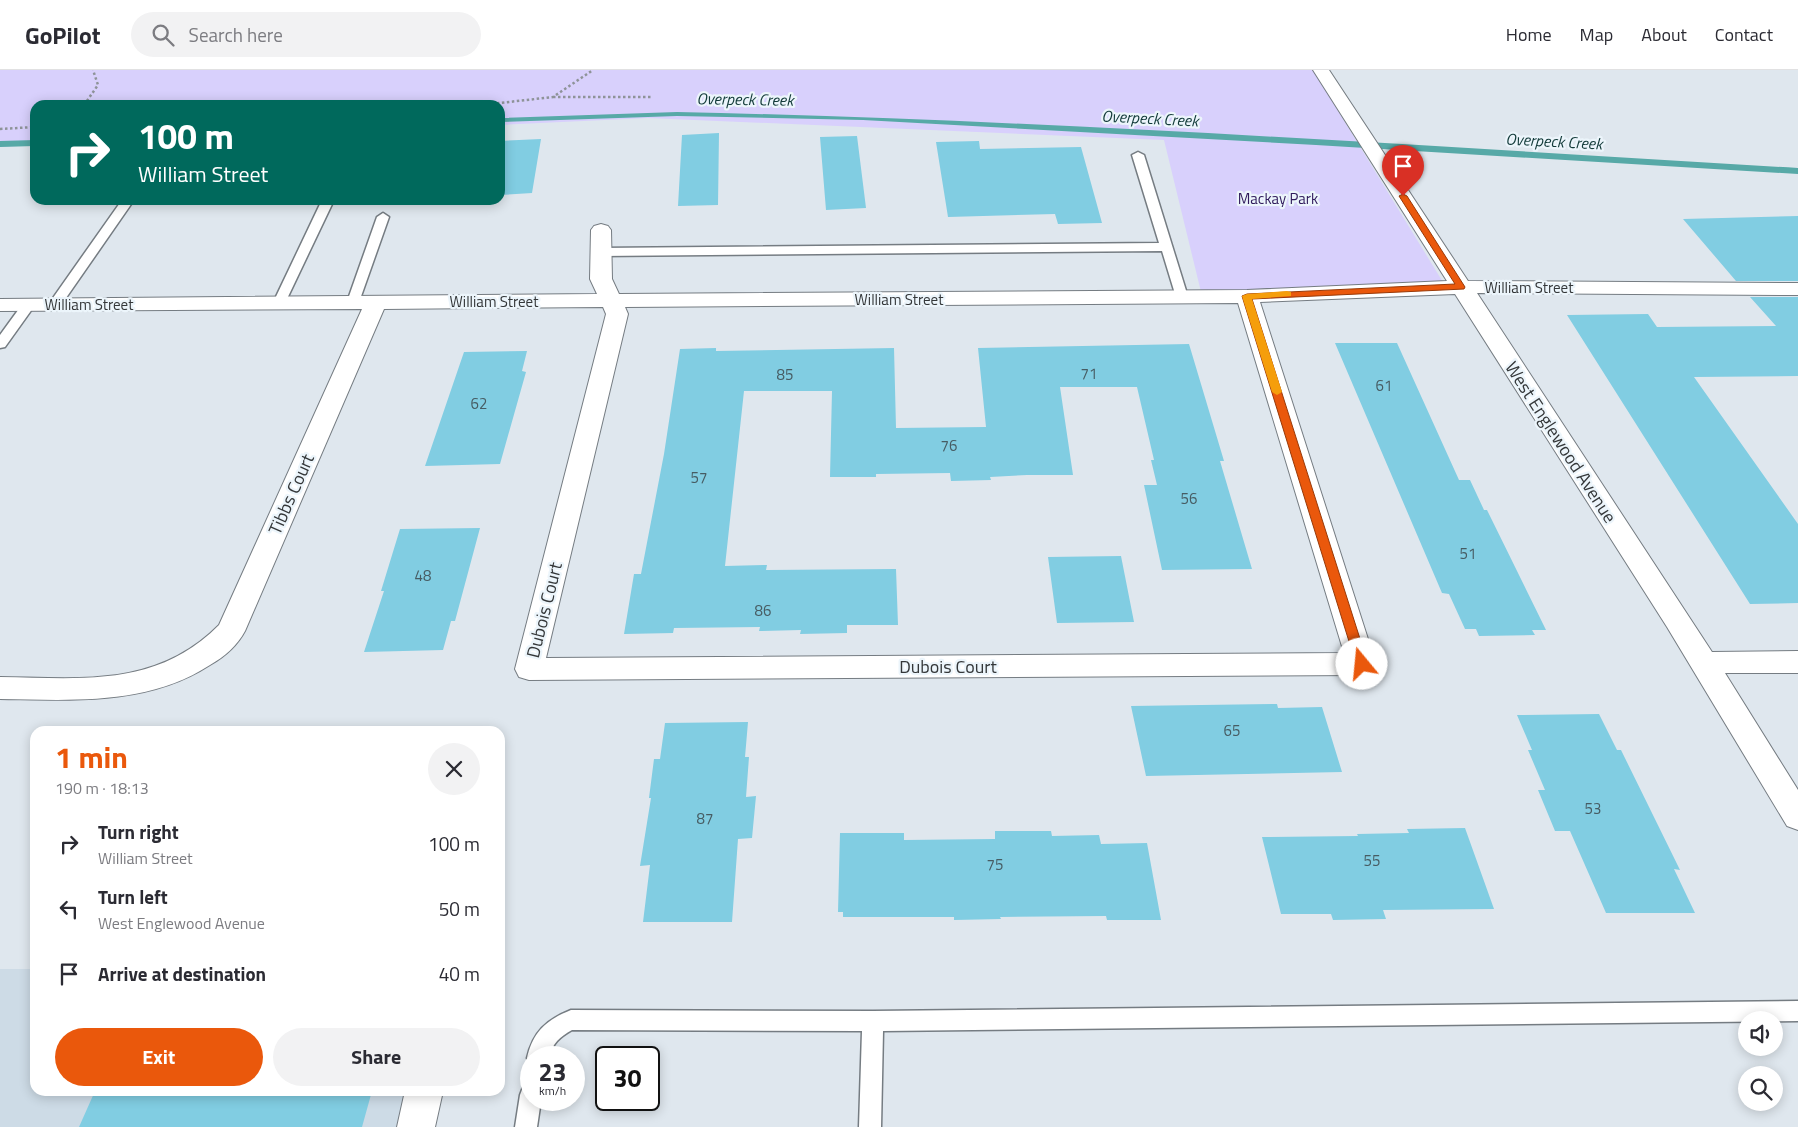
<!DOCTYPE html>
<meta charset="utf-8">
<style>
:root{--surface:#fff;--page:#f2f2f3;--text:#2b2b33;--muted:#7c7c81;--line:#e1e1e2;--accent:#ea580c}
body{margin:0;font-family:"Titillium Web",sans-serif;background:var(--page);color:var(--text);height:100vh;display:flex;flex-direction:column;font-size:19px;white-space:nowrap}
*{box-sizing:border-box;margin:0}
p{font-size:16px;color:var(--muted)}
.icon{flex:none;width:28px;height:28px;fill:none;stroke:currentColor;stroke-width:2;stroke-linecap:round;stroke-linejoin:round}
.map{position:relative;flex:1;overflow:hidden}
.sheet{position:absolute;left:30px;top:656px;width:475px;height:370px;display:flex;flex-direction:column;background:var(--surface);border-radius:15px;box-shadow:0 2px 12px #0003}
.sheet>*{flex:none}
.hud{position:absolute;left:30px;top:30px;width:475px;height:105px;border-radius:15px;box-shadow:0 2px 12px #0003;background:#00695c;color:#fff;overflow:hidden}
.buttons{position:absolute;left:1738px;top:941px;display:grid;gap:10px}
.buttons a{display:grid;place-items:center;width:45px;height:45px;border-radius:50%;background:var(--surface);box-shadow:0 2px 12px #0003;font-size:25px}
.speed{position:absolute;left:520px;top:976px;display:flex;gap:10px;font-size:25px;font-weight:700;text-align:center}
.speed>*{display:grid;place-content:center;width:65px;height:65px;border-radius:50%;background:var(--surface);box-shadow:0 2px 12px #0003;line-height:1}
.speed small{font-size:12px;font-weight:400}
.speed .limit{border:2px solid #111;border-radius:8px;background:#fff;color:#111}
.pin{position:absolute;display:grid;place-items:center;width:42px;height:42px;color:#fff;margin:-51px -21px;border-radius:50% 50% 50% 0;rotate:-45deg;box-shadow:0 0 5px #0007}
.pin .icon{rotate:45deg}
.me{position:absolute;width:55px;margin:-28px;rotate:343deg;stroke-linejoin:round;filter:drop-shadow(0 0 4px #0008)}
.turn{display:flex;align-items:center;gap:18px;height:105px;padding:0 25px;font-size:22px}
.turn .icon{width:65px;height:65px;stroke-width:2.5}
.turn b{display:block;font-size:35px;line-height:42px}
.round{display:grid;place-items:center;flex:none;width:52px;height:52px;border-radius:26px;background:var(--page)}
.head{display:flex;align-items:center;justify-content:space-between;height:85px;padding:0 25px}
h1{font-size:30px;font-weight:700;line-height:38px;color:var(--accent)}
.cta{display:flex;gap:10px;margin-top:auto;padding:10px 25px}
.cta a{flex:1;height:58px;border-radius:30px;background:var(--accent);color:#fff;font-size:20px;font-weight:700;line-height:58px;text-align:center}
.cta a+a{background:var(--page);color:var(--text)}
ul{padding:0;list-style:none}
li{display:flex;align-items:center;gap:15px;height:65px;padding:0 25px}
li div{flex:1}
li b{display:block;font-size:19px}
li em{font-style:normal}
header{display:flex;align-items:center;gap:30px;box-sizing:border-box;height:70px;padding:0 25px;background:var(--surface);border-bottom:1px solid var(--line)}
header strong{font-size:24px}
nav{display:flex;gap:28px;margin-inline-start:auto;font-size:18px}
.search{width:350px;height:45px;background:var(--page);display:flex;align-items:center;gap:12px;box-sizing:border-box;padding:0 18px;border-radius:28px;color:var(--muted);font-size:19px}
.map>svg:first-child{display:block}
.built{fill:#cddbe6}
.green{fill:#d8d0fc}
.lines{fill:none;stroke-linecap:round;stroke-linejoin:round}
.stream{fill:#57a9a7;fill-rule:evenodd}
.building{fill:#81cde2}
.lane-casing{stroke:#757c82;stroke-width:3}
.street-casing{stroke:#757c82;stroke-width:2}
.path{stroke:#8e9398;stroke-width:2.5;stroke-dasharray:2.5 2.5;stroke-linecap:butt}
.lane{fill:#fff;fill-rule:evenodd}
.street{fill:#fff;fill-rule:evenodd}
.route{fill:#ea580c;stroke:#983908}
.slow{fill:#f59e0b}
.labels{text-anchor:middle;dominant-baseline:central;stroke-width:4.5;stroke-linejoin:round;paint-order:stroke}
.far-park-label{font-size:15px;fill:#301b5c;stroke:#ecf5fb}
.far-street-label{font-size:15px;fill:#343739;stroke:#ecf5fb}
.number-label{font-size:15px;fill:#475c63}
.far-water-label{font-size:16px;font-style:italic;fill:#123a39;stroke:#ecf5fb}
.street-label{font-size:18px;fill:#343739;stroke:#ecf5fb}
</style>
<header>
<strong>GoPilot</strong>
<div class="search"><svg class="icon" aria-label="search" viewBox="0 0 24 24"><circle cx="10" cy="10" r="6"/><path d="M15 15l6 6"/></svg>Search here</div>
<nav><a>Home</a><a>Map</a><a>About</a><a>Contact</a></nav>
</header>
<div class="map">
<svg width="1798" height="1057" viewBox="0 0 1798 1057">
<rect width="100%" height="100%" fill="#dfe7ee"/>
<path class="built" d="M 0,899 L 35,899 L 35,1021 L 432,1021 L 424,1057 L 0,1057 Z"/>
<path class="green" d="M 0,0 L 1313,0 L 1449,222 L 1202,226 L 1164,70 L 648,48 L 500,55 L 500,35 L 35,35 L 35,75 L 0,77 Z"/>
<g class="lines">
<path class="stream" d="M 677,42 C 1051,50 1425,76 1798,98 L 1798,104 L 1316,75 L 863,50 L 677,46 L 500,52 L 500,48 Z
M 35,70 L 35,76 L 0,77 L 0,71 Z"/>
</g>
<path class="building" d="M 719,63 L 718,135 L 678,136 L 682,65 Z
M 857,66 L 866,138 L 826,140 L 820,67 Z
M 541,69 L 532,123 L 500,125 L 500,71 Z
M 979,71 L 980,79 L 1081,77 L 1102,153 L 1058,154 L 1055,144 L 948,147 L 936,72 Z
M 1798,146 L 1798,211 L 1736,211 L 1683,149 Z
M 1750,227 L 1798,227 L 1798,306 L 1694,307 L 1798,454 L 1798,533 L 1750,534 L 1567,245 L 1648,244 L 1657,257 L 1776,256 Z
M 1335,273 L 1397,273 L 1459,410 L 1470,410 L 1484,440 L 1487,440 L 1546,560 L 1532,560 L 1535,565 L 1479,566 L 1476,559 L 1465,559 L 1449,524 L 1442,523 Z
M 1189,274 L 1224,391 L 1220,391 L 1252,499 L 1162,500 L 1144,415 L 1157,415 L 1151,390 L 1154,390 L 1137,317 L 1060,317 L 1073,405 L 1027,405 L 990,407 L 991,410 L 951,411 L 950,403 L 876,404 L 876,407 L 830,407 L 832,321 L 744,321 L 725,496 L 767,495 L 766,500 L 896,499 L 898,555 L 847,555 L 847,563 L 800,564 L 801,560 L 759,561 L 760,557 L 674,558 L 673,563 L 624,564 L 634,504 L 641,504 L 664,384 L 680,279 L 716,278 L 716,281 L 894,278 L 896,358 L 986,357 L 978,278 Z
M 527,281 L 522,301 L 526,302 L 500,394 L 425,396 L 464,282 Z
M 480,458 L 455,551 L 451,551 L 443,580 L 364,582 L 384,521 L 381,521 L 400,459 Z
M 1121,486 L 1134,552 L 1057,553 L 1048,487 Z
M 1277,634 L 1278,638 L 1322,637 L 1342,702 L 1146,706 L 1131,636 Z
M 1599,644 L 1617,680 L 1621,680 L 1680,800 L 1674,799 L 1695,843 L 1606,843 L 1570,761 L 1555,761 L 1538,720 L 1545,720 L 1528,680 L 1532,680 L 1517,645 Z
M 748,652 L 745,687 L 749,687 L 746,727 L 756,726 L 752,768 L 738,769 L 732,852 L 643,852 L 650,795 L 640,796 L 651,728 L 649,728 L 654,689 L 660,689 L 665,653 Z
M 1465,758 L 1494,839 L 1383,840 L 1386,849 L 1333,850 L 1331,844 L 1281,844 L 1262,767 L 1358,766 L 1357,764 L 1409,763 L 1407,759 Z
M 995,761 L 1051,761 L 1052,766 L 1099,765 L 1101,774 L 1147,773 L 1161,850 L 1107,850 L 1106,846 L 1000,847 L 1001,849 L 954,850 L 954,847 L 843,847 L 843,842 L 838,842 L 840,763 L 904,763 L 904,770 L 995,769 Z
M 95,1021 L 372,1021 L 362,1057 L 79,1057 Z"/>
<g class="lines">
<defs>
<path id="lane" d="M 1138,82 L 1144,85 L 1188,227 L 1186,230 L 1178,230 L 1176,227 L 1162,181 L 600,186 L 594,182 L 600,178 L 1159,173 L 1132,85 Z
M 122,130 L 134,130 L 59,238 L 49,238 L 48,235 Z
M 322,130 L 334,130 L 285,233 L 279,237 L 274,236 L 273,233 Z
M 383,143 L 389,147 L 359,232 L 353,236 L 348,235 L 347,232 L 377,147 Z
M 29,231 L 35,235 L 5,277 L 0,278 L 0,265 L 24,232 Z
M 1798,931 L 1798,951 L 883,961 L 881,1057 L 859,1057 L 862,961 L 572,960 C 560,967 552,973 549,988 L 531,988 L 531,996 L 527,988 C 533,962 546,950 571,940 L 873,941 Z
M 531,1014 L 531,1030 L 541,1030 L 537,1057 L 515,1057 L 520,1025 L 523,1017 Z"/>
<path id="street" d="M 1313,0 L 1329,0 L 1468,211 L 1798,213 L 1798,225 L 1477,223 L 1712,582 L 1798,581 L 1798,603 L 1725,603 L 1798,720 L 1798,760 L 1787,756 L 1667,557 L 1455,224 L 1260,232 L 1376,594 L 1372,602 L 1362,605 L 529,610 L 519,607 L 515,599 L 606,244 L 603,237 L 384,239 L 245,561 C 237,576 224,587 210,595 C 147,636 71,630 0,629 L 0,607 C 81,608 157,618 219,555 L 362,239 L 0,241 L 0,229 L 597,224 L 590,209 L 591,160 L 594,156 L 601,154 L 608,156 L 611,160 L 612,209 L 619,224 L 1247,220 L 1447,211 ZM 1238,233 L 1344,583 L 546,588 L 628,244 L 625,237 Z
M 405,1021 L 443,1021 L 435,1057 L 397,1057 Z"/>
</defs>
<use href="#lane" class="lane-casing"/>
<use href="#street" class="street-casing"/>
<path class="path" d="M 553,27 L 653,27
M 84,35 L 98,15 L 93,0
M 482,35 L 553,27 L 593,0
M 0,59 L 35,57"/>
<use href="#lane" class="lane"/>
<use href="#street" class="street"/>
</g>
<path class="route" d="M 1403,124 L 1407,126 L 1465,217 L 1464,219 L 1252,229 L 1368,594 L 1362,598 L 1356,594 L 1242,226 L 1247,224 L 1455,214 L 1399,126 Z"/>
<path class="slow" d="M 1287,221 L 1291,222 L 1291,226 L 1252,229 L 1282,322 L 1277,325 L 1272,322 L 1242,226 L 1247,224 Z"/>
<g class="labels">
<g class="far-park-label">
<text x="1278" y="128">Mackay Park</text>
</g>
<g class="far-street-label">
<text x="1529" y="217">William Street</text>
<text x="899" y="229">William Street</text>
<text x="494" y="231">William Street</text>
<text x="89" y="234">William Street</text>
</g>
<g class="number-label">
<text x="1089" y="303">71</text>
<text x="785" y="304">85</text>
<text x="1384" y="315">61</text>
<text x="479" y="333">62</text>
<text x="949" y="375">76</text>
<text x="699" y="407">57</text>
<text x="1189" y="428">56</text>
<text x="1468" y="483">51</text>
<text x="423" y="505">48</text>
<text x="763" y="540">86</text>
<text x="1232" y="660">65</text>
<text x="1593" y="738">53</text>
<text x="705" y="748">87</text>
<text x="1372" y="790">55</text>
<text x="995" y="794">75</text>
</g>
<g class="far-water-label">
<text transform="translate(745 29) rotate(1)">Overpeck Creek</text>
<text transform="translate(1150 48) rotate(3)">Overpeck Creek</text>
<text transform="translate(1554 71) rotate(3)">Overpeck Creek</text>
</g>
<g class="street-label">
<text transform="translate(1561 372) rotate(57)">West Englewood Avenue</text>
<text transform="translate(291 424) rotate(-66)">Tibbs Court</text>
<text transform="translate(544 540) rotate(-76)">Dubois Court</text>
<text x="948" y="596">Dubois Court</text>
</g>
</g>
</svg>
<div class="buttons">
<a><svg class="icon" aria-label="sound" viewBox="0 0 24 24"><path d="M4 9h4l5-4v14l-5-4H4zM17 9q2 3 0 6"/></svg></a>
<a><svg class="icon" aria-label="search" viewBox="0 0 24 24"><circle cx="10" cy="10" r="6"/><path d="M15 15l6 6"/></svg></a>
</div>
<div class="speed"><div>23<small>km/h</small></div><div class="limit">30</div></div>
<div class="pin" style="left:1403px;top:126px;background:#d93025"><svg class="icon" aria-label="arrive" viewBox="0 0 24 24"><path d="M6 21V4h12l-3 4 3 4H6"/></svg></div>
<svg class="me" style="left:1362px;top:594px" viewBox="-20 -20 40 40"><circle r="19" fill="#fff"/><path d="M0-13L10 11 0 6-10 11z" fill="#ea580c"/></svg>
<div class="hud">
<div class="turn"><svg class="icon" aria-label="right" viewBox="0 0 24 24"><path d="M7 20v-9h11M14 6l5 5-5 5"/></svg><div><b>100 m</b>William Street</div></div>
</div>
<section class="sheet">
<div class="head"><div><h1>1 min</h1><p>190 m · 18:13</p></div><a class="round"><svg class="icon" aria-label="close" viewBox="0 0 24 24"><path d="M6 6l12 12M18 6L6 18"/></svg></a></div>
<ul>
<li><svg class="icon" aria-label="right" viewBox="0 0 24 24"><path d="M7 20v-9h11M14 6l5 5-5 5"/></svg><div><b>Turn right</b><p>William Street</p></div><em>100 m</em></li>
<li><svg class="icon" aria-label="left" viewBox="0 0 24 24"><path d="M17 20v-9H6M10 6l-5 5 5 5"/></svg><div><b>Turn left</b><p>West Englewood Avenue</p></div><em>50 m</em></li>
<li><svg class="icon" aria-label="arrive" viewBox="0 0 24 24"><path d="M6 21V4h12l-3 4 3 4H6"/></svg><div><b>Arrive at destination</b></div><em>40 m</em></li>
</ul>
<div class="cta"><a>Exit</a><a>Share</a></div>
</section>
</div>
